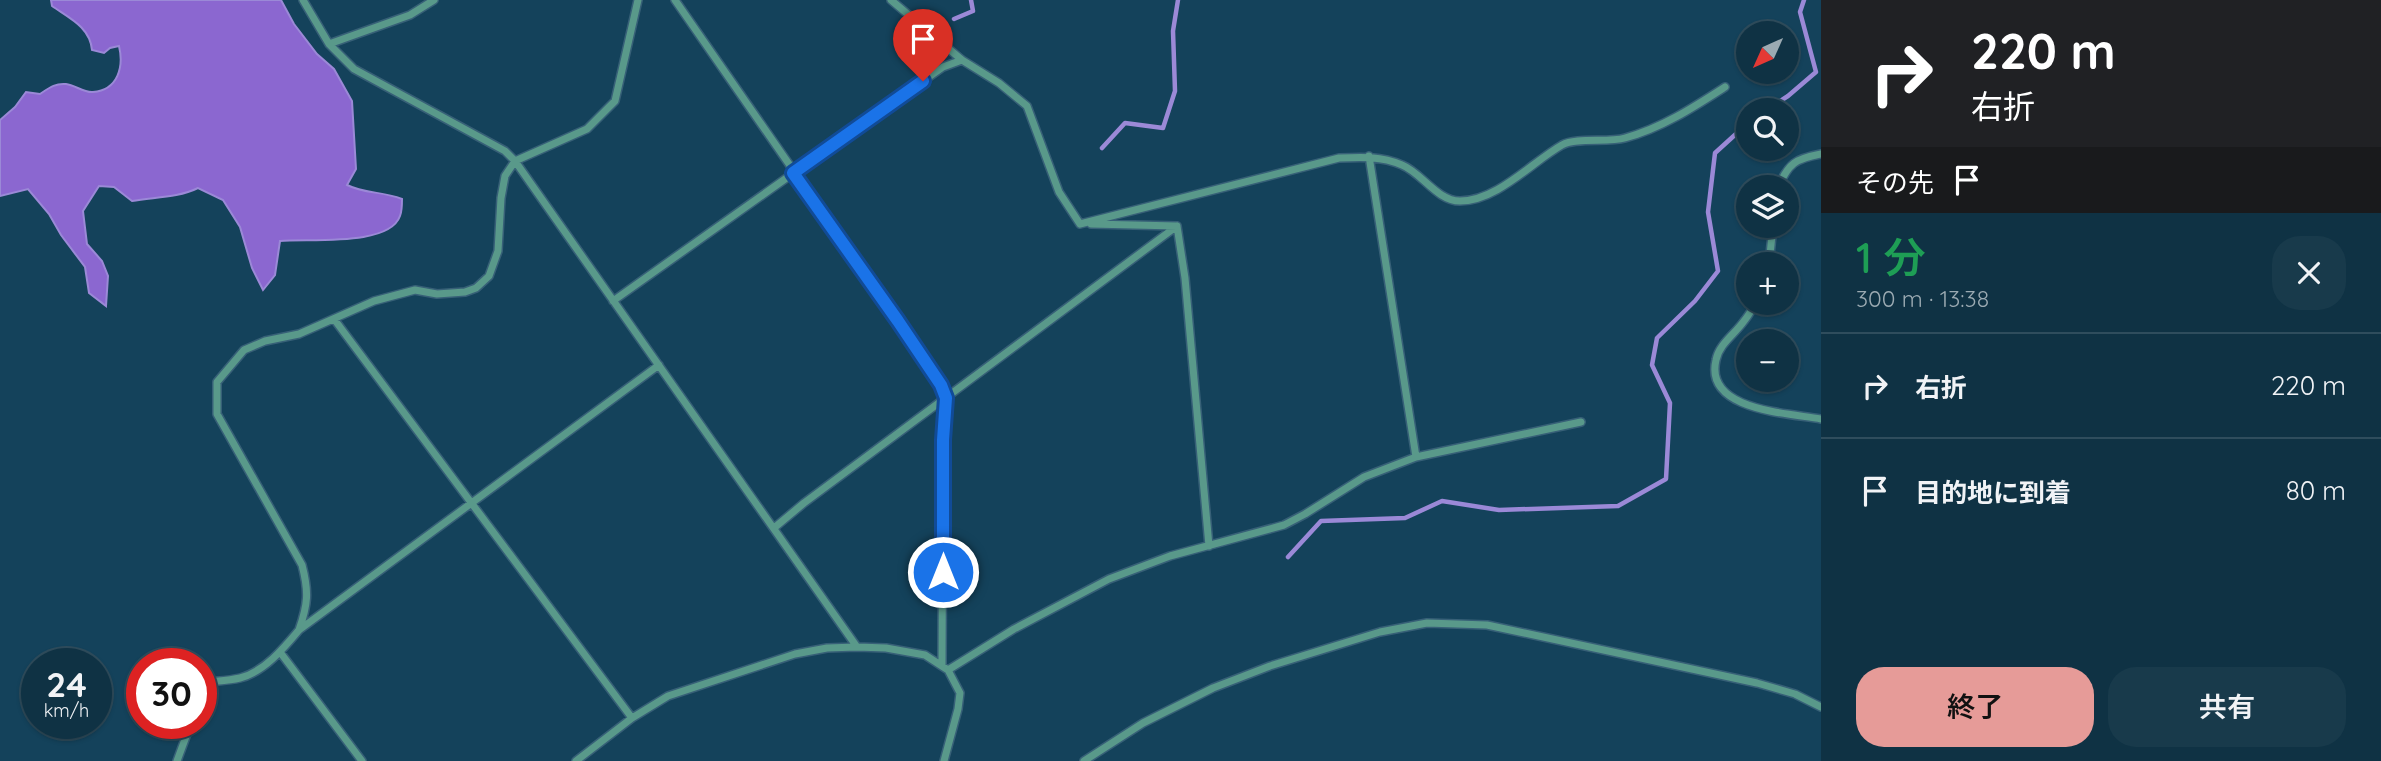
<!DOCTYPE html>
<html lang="ja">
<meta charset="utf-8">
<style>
:root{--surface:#0f3244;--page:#183a4b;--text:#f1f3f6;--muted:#9baab2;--line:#2f4d5d;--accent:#e69b98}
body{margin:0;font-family:Quicksand,"Noto Sans JP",sans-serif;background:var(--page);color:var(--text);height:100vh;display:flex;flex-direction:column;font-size:26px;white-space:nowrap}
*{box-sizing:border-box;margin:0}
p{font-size:23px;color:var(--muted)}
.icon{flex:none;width:38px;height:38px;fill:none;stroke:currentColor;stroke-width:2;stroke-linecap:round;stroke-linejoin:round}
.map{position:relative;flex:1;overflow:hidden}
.panel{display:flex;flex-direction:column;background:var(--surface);width:560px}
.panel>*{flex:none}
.top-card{background:#202124;color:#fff;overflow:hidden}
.needle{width:46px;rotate:225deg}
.controls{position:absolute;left:1736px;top:21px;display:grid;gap:14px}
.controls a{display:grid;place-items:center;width:63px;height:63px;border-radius:50%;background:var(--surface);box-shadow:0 2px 5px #0004,0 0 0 2px var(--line);font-size:35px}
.speed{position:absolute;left:21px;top:648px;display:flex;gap:14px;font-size:35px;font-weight:700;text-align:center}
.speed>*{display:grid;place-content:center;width:91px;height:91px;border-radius:50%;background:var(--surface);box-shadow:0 2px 5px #0004,0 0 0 2px var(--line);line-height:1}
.speed small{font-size:18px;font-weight:400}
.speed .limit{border:10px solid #d22;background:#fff;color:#111}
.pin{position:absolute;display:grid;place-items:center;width:60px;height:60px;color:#fff;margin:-72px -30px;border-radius:50% 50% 50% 0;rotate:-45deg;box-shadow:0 0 7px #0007}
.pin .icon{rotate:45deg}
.me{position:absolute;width:77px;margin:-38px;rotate:0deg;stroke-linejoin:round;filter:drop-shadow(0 0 5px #0008)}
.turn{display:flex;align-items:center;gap:24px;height:147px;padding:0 35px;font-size:32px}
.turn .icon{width:91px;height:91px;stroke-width:2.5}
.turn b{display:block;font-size:49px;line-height:60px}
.then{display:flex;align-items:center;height:66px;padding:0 35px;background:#0003;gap:14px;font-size:26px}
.round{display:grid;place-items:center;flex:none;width:74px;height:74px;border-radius:28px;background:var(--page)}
.headline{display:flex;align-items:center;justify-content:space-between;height:119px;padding:0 35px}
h1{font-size:42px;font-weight:600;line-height:52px;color:#1e9e55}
.action{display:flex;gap:14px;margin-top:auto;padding:14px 35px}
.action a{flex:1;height:80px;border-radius:28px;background:var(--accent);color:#111;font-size:28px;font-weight:600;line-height:80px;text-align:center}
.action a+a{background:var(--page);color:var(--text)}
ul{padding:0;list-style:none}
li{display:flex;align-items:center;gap:21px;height:105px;padding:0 35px;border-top:2px solid var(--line)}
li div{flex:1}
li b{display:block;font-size:26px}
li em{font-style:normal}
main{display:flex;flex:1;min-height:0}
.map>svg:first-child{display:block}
.water{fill:#8b67d0;stroke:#9b89d7;stroke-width:2}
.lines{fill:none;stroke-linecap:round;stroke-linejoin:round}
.stream{stroke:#9b89d7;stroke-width:4.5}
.street-casing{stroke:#376077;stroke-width:10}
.street{stroke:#59998a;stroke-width:7}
.route-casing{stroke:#114b97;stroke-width:18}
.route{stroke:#1a73e8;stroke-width:12}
</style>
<main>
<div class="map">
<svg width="1821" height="761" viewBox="0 0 1821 761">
<rect width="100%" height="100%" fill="#14425b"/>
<path class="water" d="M 51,0 L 281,0 L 294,24 L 317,54 L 334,69 L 352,101 L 356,169 L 347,185 C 365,194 382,191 402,199 C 402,204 402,211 400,216 C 389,247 308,238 280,241 L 275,275 L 263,290 L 252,268 L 240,227 L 223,200 L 198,188 C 178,198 154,197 132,201 L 114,187 L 99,186 L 83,211 L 87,244 L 102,261 L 108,276 L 106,306 L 89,293 L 85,267 L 61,235 L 49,214 L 28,189 L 0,196 L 0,120 L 15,107 L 26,92 L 40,94 C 49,88 55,83 66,84 C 75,85 84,93 93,92 C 118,90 124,67 119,46 L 110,48 L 104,53 L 92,50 C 90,27 69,18 52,6 Z"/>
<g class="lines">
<path class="stream" d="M 954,19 L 973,11 L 971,0
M 1766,110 L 1788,96 L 1816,72 L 1800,12 L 1804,0
M 1102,148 L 1125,123 L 1163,128 L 1175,91 L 1173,31 L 1178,0
M 1288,557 L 1321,521 L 1405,518 L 1442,501 L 1499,510 L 1618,506 L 1666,479 L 1670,403 L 1652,365 L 1657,338 L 1695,301 L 1718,271 L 1708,212 L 1715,153 L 1748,123"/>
<defs>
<path id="street" d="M 303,0 L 329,44 L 354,69 L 505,151 L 515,161 L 857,647
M 675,0 L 898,321 L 941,385 L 946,398 L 943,440 L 942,666
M 891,0 L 962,60 L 999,83 L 1027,106 L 1059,192 L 1080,224
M 329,44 L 410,15 L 434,0
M 1369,156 L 1416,457
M 1778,187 C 1789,163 1795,159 1821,154
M 1080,224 L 1339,158 C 1361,157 1381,156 1402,165 C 1422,173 1437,201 1460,201 C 1497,201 1532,162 1562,145 C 1577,137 1608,143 1625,138 C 1662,128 1694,107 1725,87
M 1091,224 L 1177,226
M 1177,226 L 1185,278 L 1209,546
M 1769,264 L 1773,226
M 613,301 L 943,67 L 962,60
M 1756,303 C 1752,309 1749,315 1744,321 C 1735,334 1719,344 1716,360 C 1704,411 1789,413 1821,419
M 334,319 L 632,718
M 774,528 L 804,503 L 1177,226
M 299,630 C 308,604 309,592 302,565 L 217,414 L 217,382 L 244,350 L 265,341 L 299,334 L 374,301 L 415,290 L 437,294 L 465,292 L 476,288 L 489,276 L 498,251 L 501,198 L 505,176 L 515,161 L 587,129 L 615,101 L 638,0
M 280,652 L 362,761
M 948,670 L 1014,629 L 1109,579 L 1170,556 L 1284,525 L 1305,514 L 1364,477 L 1416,457 L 1581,422
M 201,683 C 214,681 227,681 240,678 C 264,672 284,648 299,630 L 659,365
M 177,761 L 191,723
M 576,761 L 632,718 L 668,696 L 795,654 L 827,648 L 857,647 L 886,648 L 925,655 L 948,670 L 960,693 L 958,709 L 944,761
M 1084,761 L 1143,723 L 1213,688 L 1270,666 L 1380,632 L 1427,623 L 1487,625 L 1757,683 L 1795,694 L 1821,707"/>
</defs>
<use href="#street" class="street-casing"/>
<use href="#street" class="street"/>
</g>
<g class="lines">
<defs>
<path id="route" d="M 923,81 L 793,173 L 898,321 L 941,385 L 946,398 L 943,440 L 943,572"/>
</defs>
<use href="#route" class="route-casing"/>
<use href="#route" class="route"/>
</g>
</svg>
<div class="controls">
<a><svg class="needle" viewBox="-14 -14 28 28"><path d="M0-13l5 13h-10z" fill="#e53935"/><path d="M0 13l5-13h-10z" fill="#9baab2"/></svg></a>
<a><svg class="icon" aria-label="search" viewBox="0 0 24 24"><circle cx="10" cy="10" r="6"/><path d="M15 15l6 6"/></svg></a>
<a><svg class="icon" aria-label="layers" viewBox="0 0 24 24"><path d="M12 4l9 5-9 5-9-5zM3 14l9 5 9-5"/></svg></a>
<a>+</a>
<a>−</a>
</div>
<div class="speed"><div>24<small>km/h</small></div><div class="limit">30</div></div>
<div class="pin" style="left:923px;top:81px;background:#d93025"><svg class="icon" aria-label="arrive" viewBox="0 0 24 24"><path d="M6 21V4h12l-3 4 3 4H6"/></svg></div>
<svg class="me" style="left:943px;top:572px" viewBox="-20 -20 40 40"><circle r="17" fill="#1a73e8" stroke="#fff" stroke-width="3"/><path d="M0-11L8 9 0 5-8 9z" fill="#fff"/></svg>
</div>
<section class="panel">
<div class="top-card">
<div class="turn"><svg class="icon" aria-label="right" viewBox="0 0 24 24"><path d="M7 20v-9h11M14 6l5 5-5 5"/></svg><div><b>220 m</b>右折</div></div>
<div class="then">その先<svg class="icon" aria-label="arrive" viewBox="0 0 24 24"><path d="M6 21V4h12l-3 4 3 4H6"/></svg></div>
</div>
<div class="headline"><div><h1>1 分</h1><p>300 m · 13:38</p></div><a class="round"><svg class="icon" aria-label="close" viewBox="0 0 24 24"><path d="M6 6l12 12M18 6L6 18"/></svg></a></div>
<ul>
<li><svg class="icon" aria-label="right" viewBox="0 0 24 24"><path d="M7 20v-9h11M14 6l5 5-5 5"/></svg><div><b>右折</b></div><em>220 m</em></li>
<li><svg class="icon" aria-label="arrive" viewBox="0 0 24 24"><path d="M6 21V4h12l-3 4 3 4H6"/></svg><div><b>目的地に到着</b></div><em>80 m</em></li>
</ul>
<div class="action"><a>終了</a><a>共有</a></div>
</section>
</main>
